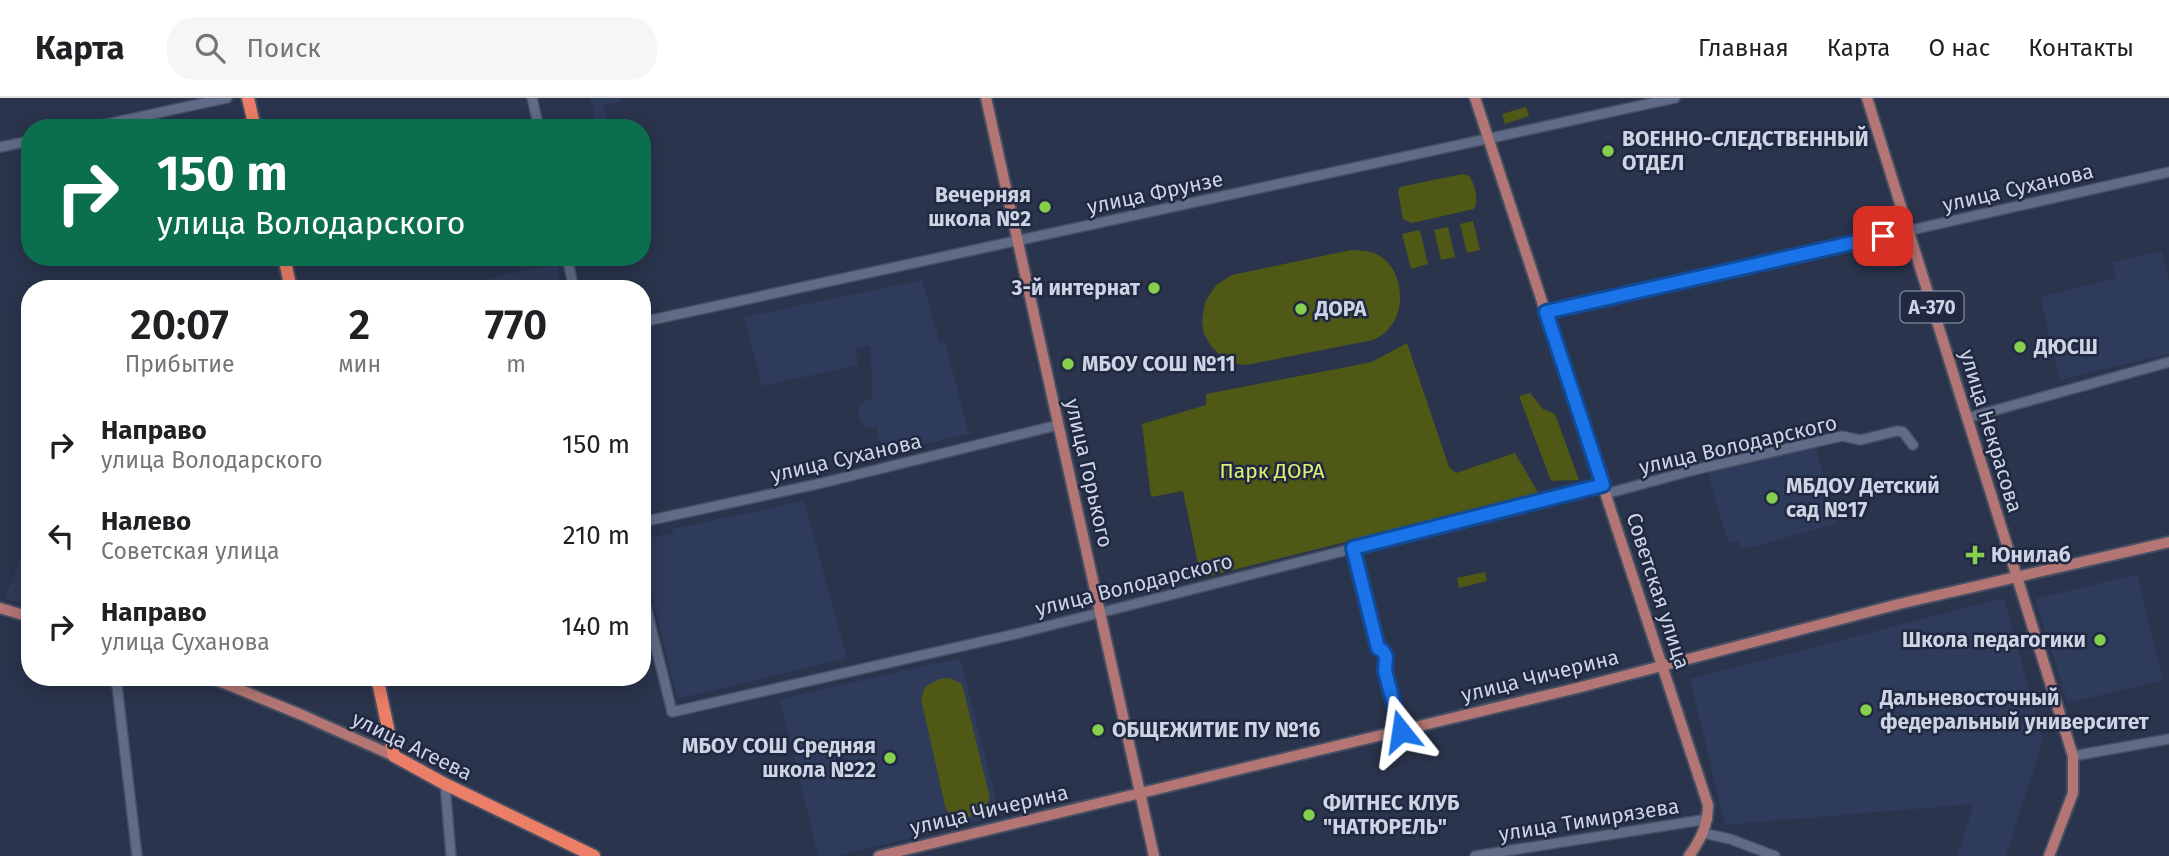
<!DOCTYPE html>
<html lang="ru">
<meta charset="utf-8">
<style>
:root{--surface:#fff;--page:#f6f6f6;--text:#202124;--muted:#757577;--line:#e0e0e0}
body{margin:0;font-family:"Fira Sans",sans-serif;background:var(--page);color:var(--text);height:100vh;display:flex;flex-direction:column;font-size:26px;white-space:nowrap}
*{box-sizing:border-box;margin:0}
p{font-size:23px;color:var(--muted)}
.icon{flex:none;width:38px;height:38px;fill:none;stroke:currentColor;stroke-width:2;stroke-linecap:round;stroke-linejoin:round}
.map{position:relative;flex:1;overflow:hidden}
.drawer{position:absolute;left:21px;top:182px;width:630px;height:406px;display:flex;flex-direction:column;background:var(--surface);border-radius:28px;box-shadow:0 4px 18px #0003}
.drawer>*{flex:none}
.top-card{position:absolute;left:21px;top:21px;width:630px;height:147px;border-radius:28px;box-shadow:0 4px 18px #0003;background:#0b6e4f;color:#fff;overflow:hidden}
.pin{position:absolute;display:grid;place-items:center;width:60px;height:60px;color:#fff;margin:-30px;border-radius:14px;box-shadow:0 4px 10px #0006}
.me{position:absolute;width:77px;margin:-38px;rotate:345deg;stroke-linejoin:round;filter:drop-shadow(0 0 5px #0008)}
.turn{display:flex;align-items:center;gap:24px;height:147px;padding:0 21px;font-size:32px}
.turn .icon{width:91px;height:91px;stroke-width:2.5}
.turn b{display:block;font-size:49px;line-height:60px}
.eta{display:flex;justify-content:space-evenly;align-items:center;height:119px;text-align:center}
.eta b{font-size:42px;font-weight:600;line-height:49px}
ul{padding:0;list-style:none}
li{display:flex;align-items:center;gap:21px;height:91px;padding:0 21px}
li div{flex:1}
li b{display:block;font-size:26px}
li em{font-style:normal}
header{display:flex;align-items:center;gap:42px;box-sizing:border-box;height:98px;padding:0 35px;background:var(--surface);border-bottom:2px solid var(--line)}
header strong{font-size:33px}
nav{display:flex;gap:38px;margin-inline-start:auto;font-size:24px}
.search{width:490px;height:63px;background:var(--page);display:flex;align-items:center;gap:18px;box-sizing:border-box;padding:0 24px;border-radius:28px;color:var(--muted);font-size:26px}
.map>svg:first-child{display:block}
.built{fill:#2f3b5a}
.green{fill:#4f5815}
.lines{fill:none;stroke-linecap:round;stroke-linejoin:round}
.minor-casing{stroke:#464f63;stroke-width:12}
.major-casing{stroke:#464f63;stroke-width:14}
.highway-casing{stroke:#464f63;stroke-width:16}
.minor{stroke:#606b87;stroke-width:9}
.major{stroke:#b37674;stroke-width:10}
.highway{stroke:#eb7e67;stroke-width:12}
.route-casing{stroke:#114b97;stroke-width:18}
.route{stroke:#1a73e8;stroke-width:12}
.poi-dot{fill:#85cf4c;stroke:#202941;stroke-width:2.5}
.labels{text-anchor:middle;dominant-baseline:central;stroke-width:5;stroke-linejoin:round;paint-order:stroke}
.shield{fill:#202941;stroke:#99a1b3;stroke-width:2}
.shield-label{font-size:19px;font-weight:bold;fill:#cdd4e4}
.poi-label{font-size:21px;font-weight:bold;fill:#cdd4e4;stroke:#202941;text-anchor:start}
.street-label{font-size:21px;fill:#cdd4e4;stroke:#202941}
.park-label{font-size:21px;fill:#def174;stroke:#202941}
</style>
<header>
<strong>Карта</strong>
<div class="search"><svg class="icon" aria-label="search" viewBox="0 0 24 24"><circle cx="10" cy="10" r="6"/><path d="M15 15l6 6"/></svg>Поиск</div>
<nav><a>Главная</a><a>Карта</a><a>О нас</a><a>Контакты</a></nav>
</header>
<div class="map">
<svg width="2169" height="758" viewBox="0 0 2169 758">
<rect width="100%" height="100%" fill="#2a344c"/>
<path class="built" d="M 590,0 L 620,0 L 621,3 L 604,8 L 609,30 L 598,30 Z
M 2162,153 L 2169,184 L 2169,256 L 2060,282 L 2040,199 L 2116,180 L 2113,164 Z
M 557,166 L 562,191 L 437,191 Z
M 922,182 L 940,245 L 945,244 L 969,336 L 882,355 L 876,328 L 864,330 L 859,319 L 859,306 L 873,299 L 870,248 L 855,251 L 859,267 L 762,288 L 744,219 Z
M 1816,349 L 1836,426 L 1740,452 L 1738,443 L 1729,446 L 1707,374 Z
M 804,403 L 847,560 L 677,601 L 642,457 L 642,454 L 648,452 L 646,440 L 673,435 L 673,431 Z
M 30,436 L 30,508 L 5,500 Z
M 2137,476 L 2163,582 L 2068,605 L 2035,501 Z
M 2004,500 L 2043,642 L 2006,758 L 1957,758 L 1974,706 L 1725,727 L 1690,581 Z
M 960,560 L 1000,718 L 837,758 L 818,758 L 780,601 Z"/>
<path class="green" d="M 1526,9 L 1529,18 L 1505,26 L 1502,16 Z
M 1462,76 L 1469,78 C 1475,86 1479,102 1474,111 L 1412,125 L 1403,121 L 1398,94 L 1400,89 Z
M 1473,123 L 1480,152 L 1467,155 L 1460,126 Z
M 1448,129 L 1455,159 L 1441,162 L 1434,132 Z
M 1420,132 L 1428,166 L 1411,171 L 1402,136 Z
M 1351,152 C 1361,153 1370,152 1378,157 C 1402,169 1407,210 1390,229 C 1386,235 1379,239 1373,242 L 1246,267 L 1237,266 L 1220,257 L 1211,248 L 1204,236 L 1202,224 L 1205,204 L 1216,187 L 1232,177 Z
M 1407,245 L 1449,369 L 1456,375 L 1515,355 L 1539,396 L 1201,480 L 1183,393 L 1151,399 L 1142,326 L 1206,307 L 1206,296 L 1372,264 Z
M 1530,295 L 1543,311 L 1555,316 L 1579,382 L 1551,383 L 1519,298 Z
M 1485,474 L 1487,483 L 1459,490 L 1457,480 Z
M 949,580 L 962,586 L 990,700 C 983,719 961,727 946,712 L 921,601 L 925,589 L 939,581 Z"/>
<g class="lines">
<defs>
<path id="minor" d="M 532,0 L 539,30
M 88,30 L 227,0
M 0,49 L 30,43
M 567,159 L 574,191
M 1547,214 L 2169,74
M 642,224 L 1675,0
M 1967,320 L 2169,264
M 1605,396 L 1694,372 L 1842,338 L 1860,342 L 1897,333 L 1903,334 L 1913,347
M 642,424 L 822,385 L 1058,327
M 1353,450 L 1378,550 L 1383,553 L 1386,559 L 1385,573 L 1401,633
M 642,493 L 672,614 L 1020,535 L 1603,387
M 116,579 L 137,758
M 2073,658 L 2169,641
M 445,686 L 451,758
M 1703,735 L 1730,741 L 1775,758
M 1475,758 L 1708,721"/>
<path id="major" d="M 986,0 L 1154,758
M 1475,0 L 1708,707 C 1708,727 1701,741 1689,758
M 1867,0 L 2073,658 L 2073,695 L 2049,758
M 0,510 L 30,519
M 209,579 L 302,617 L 394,658
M 879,758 L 1577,590 L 1899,506 L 2169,444"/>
<path id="highway" d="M 248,0 L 255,30
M 284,159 L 291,191
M 377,579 L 394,658 L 445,686 L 594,758"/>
</defs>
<use href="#minor" class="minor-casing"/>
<use href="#major" class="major-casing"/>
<use href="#highway" class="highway-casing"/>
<use href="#minor" class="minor"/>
<use href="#major" class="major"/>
<use href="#highway" class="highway"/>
</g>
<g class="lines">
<defs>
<path id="route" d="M 1401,633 L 1385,573 L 1386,559 L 1383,553 L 1378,550 L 1353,450 L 1603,387 L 1546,214 L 1883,138"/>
</defs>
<use href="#route" class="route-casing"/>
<use href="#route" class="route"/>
</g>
<g class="poi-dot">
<circle cx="1608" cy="53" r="7"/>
<circle cx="1045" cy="109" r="7"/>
<circle cx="1154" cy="190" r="7"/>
<circle cx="1301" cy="211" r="7"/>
<circle cx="2020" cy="249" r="7"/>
<circle cx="1068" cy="266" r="7"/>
<circle cx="1772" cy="400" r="7"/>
<path d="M1971.5 446.5h7v7h7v7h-7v7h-7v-7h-7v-7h7z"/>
<circle cx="2100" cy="542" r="7"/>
<circle cx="1866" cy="612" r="7"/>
<circle cx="1098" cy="632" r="7"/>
<circle cx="890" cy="660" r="7"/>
<circle cx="1309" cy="717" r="7"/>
</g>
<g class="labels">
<rect class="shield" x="1900.5" y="193.5" width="63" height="31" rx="5"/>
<g class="shield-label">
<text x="1932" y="209">А-370</text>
</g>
<g class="poi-label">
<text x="1622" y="41">ВОЕННО-СЛЕДСТВЕННЫЙ<tspan x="1622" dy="24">ОТДЕЛ</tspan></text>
<text x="1031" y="97" text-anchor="end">Вечерняя<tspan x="1031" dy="24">школа №2</tspan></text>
<text x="1140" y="190" text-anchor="end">3-й интернат</text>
<text x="1315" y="211">ДОРА</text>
<text x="2034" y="249">ДЮСШ</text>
<text x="1082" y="266">МБОУ СОШ №11</text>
<text x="1786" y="388">МБДОУ Детский<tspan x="1786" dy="24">сад №17</tspan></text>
<text x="1991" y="457">Юнилаб</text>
<text x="2086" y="542" text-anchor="end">Школа педагогики</text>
<text x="1880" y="600">Дальневосточный<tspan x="1880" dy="24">федеральный университет</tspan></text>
<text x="1112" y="632">ОБЩЕЖИТИЕ ПУ №16</text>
<text x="876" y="648" text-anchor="end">МБОУ СОШ Средняя<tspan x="876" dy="24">школа №22</tspan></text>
<text x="1323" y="705">ФИТНЕС КЛУБ<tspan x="1323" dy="24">"НАТЮРЕЛЬ"</tspan></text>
</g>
<g class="street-label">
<text transform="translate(2018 90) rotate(-13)">улица Суханова</text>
<text transform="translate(1155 95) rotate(-12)">улица Фрунзе</text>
<text transform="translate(1991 333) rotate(73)">улица Некрасова</text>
<text transform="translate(1738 347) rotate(-13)">улица Володарского</text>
<text transform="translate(846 360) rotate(-13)">улица Суханова</text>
<text transform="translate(1089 375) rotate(77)">улица Горького</text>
<text transform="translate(1134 487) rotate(-14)">улица Володарского</text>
<text transform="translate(1658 493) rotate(72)">Советская улица</text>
<text transform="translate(1540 578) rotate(-14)">улица Чичерина</text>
<text transform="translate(412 648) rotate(26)">улица Агеева</text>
<text transform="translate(989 712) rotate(-13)">улица Чичерина</text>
<text transform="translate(1589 722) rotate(-9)">улица Тимирязева</text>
</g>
<g class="park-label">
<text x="1272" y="373">Парк ДОРА</text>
</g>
</g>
</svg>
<div class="pin" style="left:1883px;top:138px;background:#d93025"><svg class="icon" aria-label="arrive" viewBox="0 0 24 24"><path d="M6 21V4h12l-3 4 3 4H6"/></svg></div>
<svg class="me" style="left:1401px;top:633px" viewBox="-20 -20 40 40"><path d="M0-17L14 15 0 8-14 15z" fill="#1a73e8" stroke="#fff" stroke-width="4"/></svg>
<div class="top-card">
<div class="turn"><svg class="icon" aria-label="right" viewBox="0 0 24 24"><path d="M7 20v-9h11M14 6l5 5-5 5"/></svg><div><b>150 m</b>улица Володарского</div></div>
</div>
<section class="drawer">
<div class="eta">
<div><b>20:07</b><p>Прибытие</p></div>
<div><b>2</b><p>мин</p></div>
<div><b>770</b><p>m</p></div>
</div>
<ul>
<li><svg class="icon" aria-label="right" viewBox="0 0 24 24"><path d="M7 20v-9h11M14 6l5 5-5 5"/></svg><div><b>Направо</b><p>улица Володарского</p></div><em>150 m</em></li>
<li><svg class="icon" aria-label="left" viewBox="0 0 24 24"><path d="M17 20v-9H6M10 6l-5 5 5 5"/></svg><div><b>Налево</b><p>Советская улица</p></div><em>210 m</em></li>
<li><svg class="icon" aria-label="right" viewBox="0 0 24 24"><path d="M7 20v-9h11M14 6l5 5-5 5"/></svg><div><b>Направо</b><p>улица Суханова</p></div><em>140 m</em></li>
</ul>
</section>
</div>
